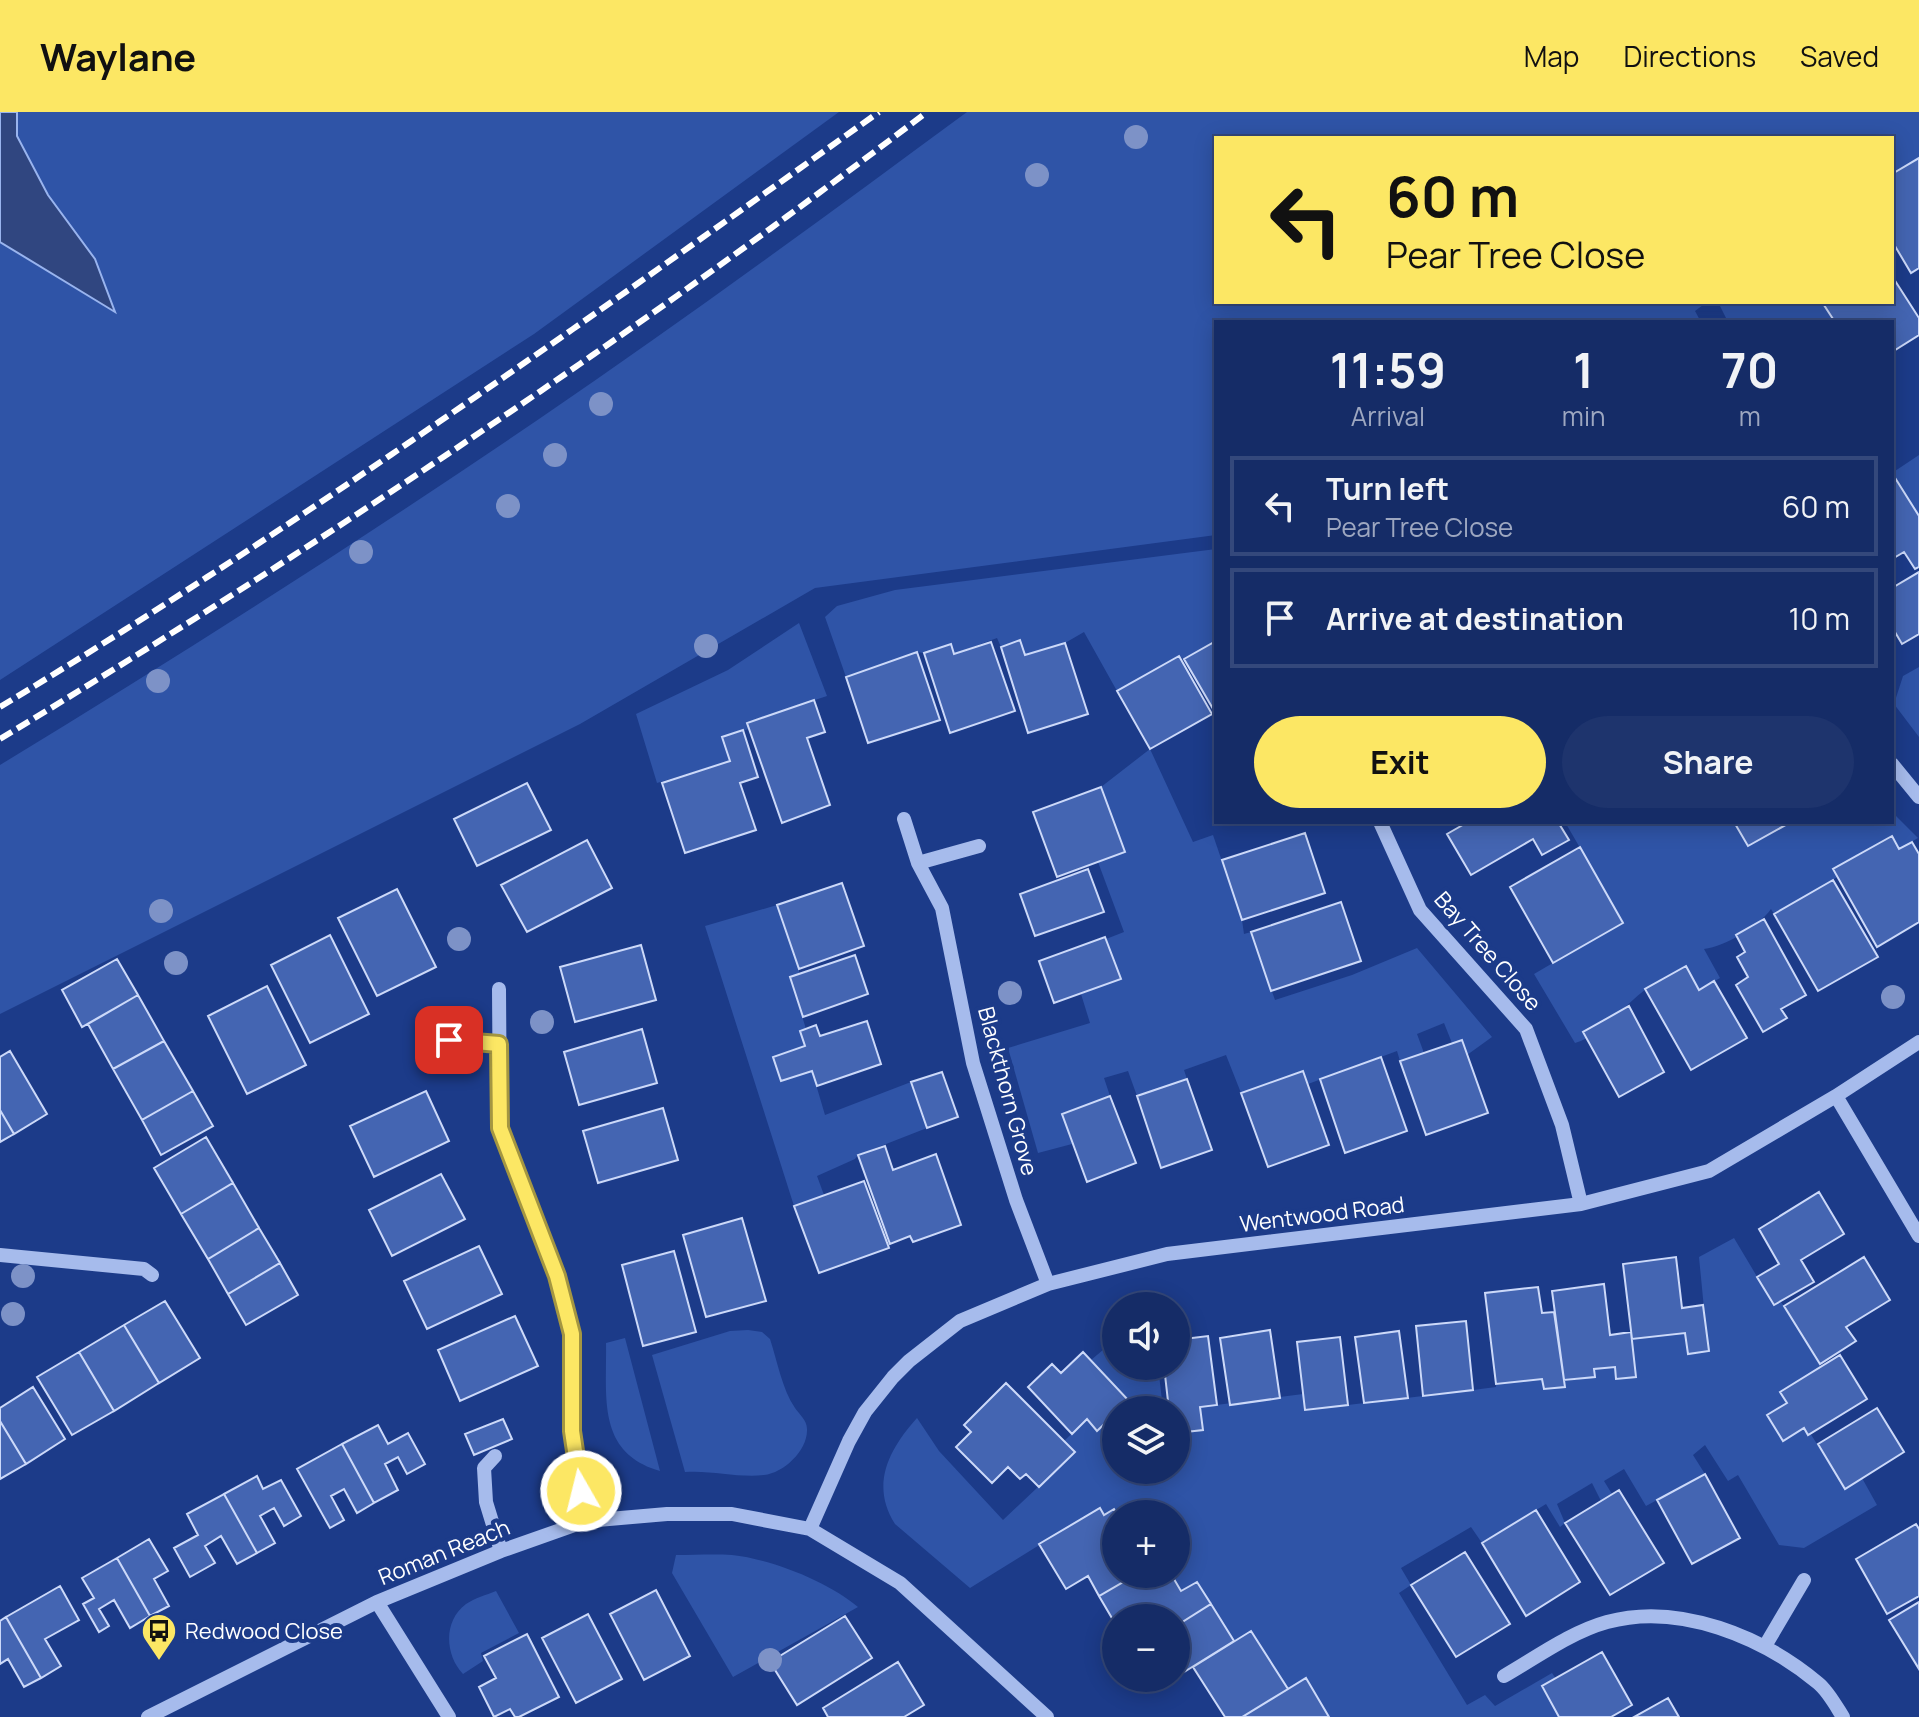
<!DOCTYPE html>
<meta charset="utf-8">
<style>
:root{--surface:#152c67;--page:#1e346d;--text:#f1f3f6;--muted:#9da7c0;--line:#34487b;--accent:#fce764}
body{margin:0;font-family:Manrope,sans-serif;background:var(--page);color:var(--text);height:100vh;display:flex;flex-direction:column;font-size:30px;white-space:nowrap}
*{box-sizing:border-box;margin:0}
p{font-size:26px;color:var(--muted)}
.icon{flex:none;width:44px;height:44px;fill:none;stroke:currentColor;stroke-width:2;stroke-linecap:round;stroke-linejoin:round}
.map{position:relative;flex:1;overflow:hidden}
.sheet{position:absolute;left:1214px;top:208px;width:680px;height:504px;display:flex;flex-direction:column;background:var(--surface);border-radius:0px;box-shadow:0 4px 20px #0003,0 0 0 2px var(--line)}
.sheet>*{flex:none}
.banner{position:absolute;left:1214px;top:24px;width:680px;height:168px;border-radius:0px;box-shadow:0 4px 20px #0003,0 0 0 2px var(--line);background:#fce764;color:#111;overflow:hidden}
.fabs{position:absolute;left:1102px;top:1180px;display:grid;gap:16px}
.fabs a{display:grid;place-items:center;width:88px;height:88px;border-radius:50%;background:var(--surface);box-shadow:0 4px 20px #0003,0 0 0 2px var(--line);font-size:40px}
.pin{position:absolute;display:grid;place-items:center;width:68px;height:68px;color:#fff;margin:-34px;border-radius:16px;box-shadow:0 4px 12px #0006}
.me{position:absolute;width:88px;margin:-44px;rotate:352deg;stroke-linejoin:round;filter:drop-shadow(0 0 6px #0008)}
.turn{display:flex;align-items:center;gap:28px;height:168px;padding:0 40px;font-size:36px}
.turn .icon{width:104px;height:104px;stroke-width:2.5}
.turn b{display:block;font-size:56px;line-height:68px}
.eta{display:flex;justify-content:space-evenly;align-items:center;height:136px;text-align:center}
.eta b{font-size:48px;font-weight:700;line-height:56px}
.action{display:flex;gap:16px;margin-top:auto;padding:16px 40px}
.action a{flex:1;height:92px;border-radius:48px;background:var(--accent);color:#111;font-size:32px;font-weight:700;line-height:92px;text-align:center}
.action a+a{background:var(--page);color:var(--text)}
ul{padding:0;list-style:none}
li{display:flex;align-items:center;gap:24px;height:100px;margin:0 16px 12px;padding:0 24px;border:4px solid var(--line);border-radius:0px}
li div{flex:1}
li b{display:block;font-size:30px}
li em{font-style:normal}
header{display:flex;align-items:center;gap:48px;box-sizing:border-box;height:112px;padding:0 40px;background:var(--accent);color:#111}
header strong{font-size:38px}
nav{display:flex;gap:44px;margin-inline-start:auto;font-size:28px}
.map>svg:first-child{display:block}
.green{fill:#2f54a7}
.water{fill:#304680;stroke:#99b4ee;stroke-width:2}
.building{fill:#4465b2;stroke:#ccd9f9;stroke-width:2}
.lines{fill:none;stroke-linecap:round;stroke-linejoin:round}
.minor{stroke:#a6bbec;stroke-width:14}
.rail{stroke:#fff;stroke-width:6;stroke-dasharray:14 6;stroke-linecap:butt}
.tree{fill:#7d92c7}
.route-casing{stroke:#a49641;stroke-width:20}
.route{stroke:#fce764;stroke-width:14}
.labels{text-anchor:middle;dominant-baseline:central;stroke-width:8;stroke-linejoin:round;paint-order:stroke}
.street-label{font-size:22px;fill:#fff;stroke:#1c3b89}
.poi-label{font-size:22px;fill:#fff;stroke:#1c3b89;text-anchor:start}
</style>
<header>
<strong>Waylane</strong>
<nav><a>Map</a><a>Directions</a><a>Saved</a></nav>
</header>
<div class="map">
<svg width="1919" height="1605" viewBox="0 0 1919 1605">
<rect width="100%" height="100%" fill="#1c3b89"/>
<path class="green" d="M 0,0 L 839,0 L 534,222 L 0,568 Z
M 967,0 L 1919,0 L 1919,46 L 1892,62 L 1892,26 L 1216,26 L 1216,190 L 1707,190 L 1695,199 L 1701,210 L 1216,210 L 1216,423 L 815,476 L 580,612 L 0,902 L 0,653 C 182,542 363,427 539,307 C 684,208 826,104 967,0 Z
M 1718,190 L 1822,190 L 1835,210 L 1728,210 Z
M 1919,343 L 1919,404 L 1892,361 Z
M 1216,437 L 1216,529 L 1184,547 L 1179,544 L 1117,579 L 1084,520 L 1065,531 L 1025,543 L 1020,528 L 1001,535 L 997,526 L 954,542 L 951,532 L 924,541 L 917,540 L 846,565 L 825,505 L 837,494 L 895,478 Z
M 799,511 L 827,584 L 748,610 L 749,617 L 722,625 L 730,649 L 657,671 L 636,602 L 728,558 Z
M 1919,555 L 1919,625 L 1894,592 L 1903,564 Z
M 1150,637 L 1193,730 L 1213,723 L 1242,808 L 1244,822 L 1251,820 L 1275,888 L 1352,863 L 1417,836 L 1492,925 L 1467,943 L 1462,928 L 1452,931 L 1444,911 L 1417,922 L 1424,941 L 1400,949 L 1397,939 L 1308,972 L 1303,960 L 1241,981 L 1226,943 L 1184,958 L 1187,967 L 1137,984 L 1128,959 L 1104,966 L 1110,984 L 1062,1002 L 1072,1032 L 1038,1041 L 1008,936 L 1090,911 L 1081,882 L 1120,867 L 1106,827 L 1124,820 L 1098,750 L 1125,740 L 1101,675 Z
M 1892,700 L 1918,726 L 1899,737 L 1892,724 L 1834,757 L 1837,765 L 1833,768 L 1774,802 L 1771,797 C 1758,815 1726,834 1704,837 L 1720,866 L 1699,878 L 1685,854 C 1672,862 1657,868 1646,877 C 1622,895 1604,922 1575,931 L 1534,862 L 1623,810 L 1565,710 L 1734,710 L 1748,734 L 1791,710 L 1892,710 Z
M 777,793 L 799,857 L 799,861 L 790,865 L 806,917 L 800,919 L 805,934 L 773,945 L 781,969 L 812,959 L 825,1003 L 911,970 L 927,1016 L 858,1043 L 855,1047 L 817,1064 L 824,1083 L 794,1094 L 705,814 Z
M 1734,1126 L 1774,1193 L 1780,1189 L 1784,1194 L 1821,1255 L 1781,1279 L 1787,1291 L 1768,1303 L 1804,1316 L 1810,1321 L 1845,1376 L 1862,1366 L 1877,1393 L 1804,1436 L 1779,1433 L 1738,1363 L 1728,1369 L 1705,1333 L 1693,1343 L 1705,1362 L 1646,1394 L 1624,1357 L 1604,1369 L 1612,1382 L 1601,1389 L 1592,1371 L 1557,1392 L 1565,1411 L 1560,1415 L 1546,1392 L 1482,1431 L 1471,1415 L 1401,1456 L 1411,1473 L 1399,1481 L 1467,1593 L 1485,1583 L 1495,1594 L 1552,1561 L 1556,1567 L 1542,1575 L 1559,1605 L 1329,1605 L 1306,1567 L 1288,1577 L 1251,1519 L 1234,1529 L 1197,1470 L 1181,1479 L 1171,1462 L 1176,1462 L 1176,1402 L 1117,1402 L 1114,1397 L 1104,1403 L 1099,1396 L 970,1476 L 895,1412 C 870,1373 889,1337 917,1306 L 939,1339 L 1003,1408 L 1075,1340 L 1063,1330 L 1087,1307 L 1097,1318 L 1116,1301 L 1116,1358 L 1176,1358 L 1176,1314 L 1177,1321 L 1203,1317 L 1200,1295 L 1303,1282 L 1306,1298 L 1473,1278 L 1496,1275 L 1496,1272 L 1542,1267 L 1544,1277 L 1564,1275 L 1564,1269 L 1594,1265 L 1594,1257 L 1615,1255 L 1616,1267 L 1636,1265 L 1632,1227 L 1685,1221 L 1688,1242 L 1708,1238 L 1699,1145 Z
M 748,1218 L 762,1220 L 770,1227 C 777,1248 782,1277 795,1296 C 799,1302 807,1308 807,1317 C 808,1338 784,1361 764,1363 C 738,1366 712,1358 685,1360 L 652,1243 L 730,1219 Z
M 625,1226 L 660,1359 C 596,1341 607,1284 606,1231 Z
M 1116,1227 L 1116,1254 L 1158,1254 L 1163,1297 L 1174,1298 L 1120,1298 L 1129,1289 L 1091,1248 Z
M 676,1443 C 694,1443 714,1442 732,1443 C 771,1447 829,1470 858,1495 L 733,1565 L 672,1461 Z
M 496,1479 L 519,1521 L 481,1541 L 483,1549 L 463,1562 C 445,1543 443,1509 466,1492 C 475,1486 486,1483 496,1479 Z"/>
<path class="water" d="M 0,0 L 17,0 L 17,24 L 48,83 L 95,147 L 115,200 L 0,130 Z"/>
<path class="building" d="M 1919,46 L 1919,156 L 1911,161 L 1892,129 L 1892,62 Z
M 1892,164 L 1919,206 L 1919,223 L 1892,240 L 1892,210 L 1841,208 L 1835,210 L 1822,190 L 1892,190 Z
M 1892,361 L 1919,404 L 1919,455 L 1915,457 L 1904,440 L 1892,447 Z
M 1919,460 L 1919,522 L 1902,532 L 1892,515 L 1892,476 Z
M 1020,528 L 1025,543 L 1065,531 L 1088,602 L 1028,621 L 1001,535 Z
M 1216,529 L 1216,602 L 1184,547 Z
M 991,530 L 1015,599 L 950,621 L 924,541 L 951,532 L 954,542 Z
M 917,540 L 940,608 L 868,631 L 846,565 Z
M 1179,544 L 1212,602 L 1150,637 L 1117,579 Z
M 814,588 L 825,620 L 807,626 L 830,693 L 782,711 L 747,611 Z
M 743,618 L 758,665 L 740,671 L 756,718 L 685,741 L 662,671 L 730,649 L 722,625 Z
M 527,671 L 551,718 L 477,754 L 454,707 Z
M 1101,675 L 1125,740 L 1057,765 L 1033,700 Z
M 1468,710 L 1558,710 L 1569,728 L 1542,743 L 1533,727 L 1471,763 L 1447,722 Z
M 1734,710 L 1791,710 L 1748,734 Z
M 1305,721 L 1325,781 L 1242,808 L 1222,748 Z
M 1892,724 L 1899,737 L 1912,730 L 1919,742 L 1919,810 L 1877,835 L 1833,757 Z
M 587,728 L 612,776 L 527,820 L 501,773 Z
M 1580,735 L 1623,811 L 1553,851 L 1510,775 Z
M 1088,757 L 1104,800 L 1035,824 L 1020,782 Z
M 1833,768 L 1878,845 L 1818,879 L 1774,802 Z
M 842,771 L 864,834 L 799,857 L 777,793 Z
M 397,777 L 436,855 L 377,884 L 338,806 Z
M 1341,790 L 1361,849 L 1271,879 L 1251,820 Z
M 1764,807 L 1806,883 L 1781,897 L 1787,906 L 1763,920 L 1736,873 L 1748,865 L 1737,845 L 1745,840 L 1736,823 Z
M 330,823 L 369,902 L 310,931 L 271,853 Z
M 1105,825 L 1121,867 L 1054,891 L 1039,849 Z
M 641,833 L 656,888 L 575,910 L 560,855 Z
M 855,843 L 868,882 L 803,905 L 790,865 Z
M 117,847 L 138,883 L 82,915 L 62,878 Z
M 1686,854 L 1699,878 L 1714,869 L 1747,926 L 1691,958 L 1645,877 Z
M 267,874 L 306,953 L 247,982 L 208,904 Z
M 138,883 L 164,929 L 113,957 L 88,912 Z
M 1629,894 L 1664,960 L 1619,985 L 1583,920 Z
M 867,909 L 881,952 L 817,974 L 812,959 L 781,969 L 773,945 L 805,934 L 800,919 L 816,913 L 820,924 Z
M 642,917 L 657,971 L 579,993 L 564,940 Z
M 1462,928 L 1488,1001 L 1426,1023 L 1400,949 Z
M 164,929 L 193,979 L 142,1008 L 113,957 Z
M 10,939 L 47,1002 L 14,1022 L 0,998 L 0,945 Z
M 1381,945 L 1407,1019 L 1345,1041 L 1320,967 Z
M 1303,959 L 1329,1033 L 1268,1055 L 1241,981 Z
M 942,960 L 958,1005 L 927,1016 L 911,970 Z
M 1187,967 L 1212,1038 L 1161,1056 L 1137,984 Z
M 193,979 L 213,1014 L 161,1043 L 142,1008 Z
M 426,979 L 449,1029 L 374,1065 L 350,1014 Z
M 1110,984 L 1136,1051 L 1087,1070 L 1062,1002 Z
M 663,996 L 678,1048 L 598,1071 L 583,1019 Z
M 0,998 L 14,1022 L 0,1030 Z
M 206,1025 L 233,1071 L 181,1102 L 154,1056 Z
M 885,1034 L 893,1058 L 936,1042 L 961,1113 L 913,1130 L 910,1124 L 890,1132 L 858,1043 Z
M 441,1062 L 465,1107 L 392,1144 L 369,1098 Z
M 864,1069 L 889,1136 L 819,1161 L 794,1094 Z
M 233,1071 L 259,1116 L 208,1147 L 181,1102 Z
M 1819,1080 L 1844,1122 L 1801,1148 L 1814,1170 L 1774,1193 L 1757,1165 L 1779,1152 L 1759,1117 Z
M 742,1106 L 766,1189 L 706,1205 L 683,1123 Z
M 259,1116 L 280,1151 L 228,1182 L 208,1147 Z
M 479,1134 L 502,1182 L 427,1217 L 404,1169 Z
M 674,1139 L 696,1220 L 643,1234 L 622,1153 Z
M 1676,1145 L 1682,1196 L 1703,1193 L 1709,1239 L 1688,1242 L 1685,1221 L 1632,1227 L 1623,1152 Z
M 1864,1145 L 1890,1188 L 1846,1215 L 1856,1229 L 1820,1252 L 1784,1194 Z
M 280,1151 L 298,1183 L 246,1213 L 228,1182 Z
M 1604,1172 L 1610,1223 L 1631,1220 L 1636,1265 L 1616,1267 L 1615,1255 L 1594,1257 L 1595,1265 L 1564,1268 L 1552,1179 Z
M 1538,1175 L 1542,1201 L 1554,1200 L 1565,1275 L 1544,1277 L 1542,1267 L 1496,1272 L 1485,1181 Z
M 165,1189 L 200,1246 L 159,1271 L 124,1213 Z
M 515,1204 L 538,1254 L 460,1289 L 438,1238 Z
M 1466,1209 L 1473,1278 L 1423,1284 L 1416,1214 Z
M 124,1213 L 159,1271 L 114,1299 L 79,1240 Z
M 1270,1218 L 1280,1286 L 1230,1293 L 1220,1226 Z
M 1399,1219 L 1408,1286 L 1364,1291 L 1355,1225 Z
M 1208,1224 L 1217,1293 L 1200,1295 L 1203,1318 L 1177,1321 L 1176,1298 L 1169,1298 L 1164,1254 L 1176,1254 L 1176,1228 Z
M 1340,1225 L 1348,1293 L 1305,1298 L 1297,1230 Z
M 79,1240 L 114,1299 L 72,1323 L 37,1265 Z
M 1083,1240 L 1129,1289 L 1120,1298 L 1116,1298 L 1116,1301 L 1097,1319 L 1087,1307 L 1072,1322 L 1028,1275 L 1052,1252 L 1061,1261 Z
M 1840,1243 L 1867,1287 L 1808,1323 L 1804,1316 L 1783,1329 L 1767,1303 L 1787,1291 L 1780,1280 Z
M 1006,1271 L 1075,1340 L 1039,1375 L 1026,1362 L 1020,1367 L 1008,1355 L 992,1371 L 956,1335 L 971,1320 L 964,1313 Z
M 33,1275 L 65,1327 L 26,1352 L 0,1309 L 0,1296 Z
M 1877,1296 L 1904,1340 L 1845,1377 L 1818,1332 Z
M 503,1307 L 512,1327 L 474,1343 L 465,1322 Z
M 0,1309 L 26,1352 L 0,1367 Z
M 378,1313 L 388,1332 L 408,1321 L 425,1352 L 407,1362 L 398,1345 L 385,1352 L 398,1378 L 374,1391 L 342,1332 Z
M 342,1332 L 374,1391 L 357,1401 L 344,1377 L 331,1384 L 344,1408 L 330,1416 L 297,1357 Z
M 1705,1362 L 1740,1426 L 1692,1452 L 1657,1388 Z
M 257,1364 L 263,1377 L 281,1368 L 301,1404 L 284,1414 L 274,1396 L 260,1404 L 275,1431 L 257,1441 L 224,1382 Z
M 1619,1378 L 1664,1451 L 1610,1483 L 1565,1411 Z
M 224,1382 L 257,1441 L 237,1452 L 221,1424 L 205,1434 L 215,1451 L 190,1465 L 174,1436 L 198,1423 L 187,1402 Z
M 1100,1396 L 1104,1403 L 1114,1397 L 1117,1402 L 1116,1462 L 1137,1462 L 1099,1484 L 1088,1464 L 1066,1477 L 1039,1432 Z
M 1536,1398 L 1580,1470 L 1526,1504 L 1482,1431 Z
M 1916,1412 L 1919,1417 L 1919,1484 L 1887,1502 L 1856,1447 Z
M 149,1427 L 168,1459 L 154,1467 L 169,1494 L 150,1504 L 117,1446 Z
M 1465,1440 L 1510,1512 L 1456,1545 L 1411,1473 Z
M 117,1446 L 150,1504 L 130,1516 L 114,1488 L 99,1497 L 109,1514 L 99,1520 L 83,1492 L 94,1486 L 82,1466 Z
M 1137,1462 L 1171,1462 L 1181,1479 L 1197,1470 L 1211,1492 L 1176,1514 L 1176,1506 L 1116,1506 L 1116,1513 L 1099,1484 Z
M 60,1474 L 79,1508 L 45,1527 L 61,1554 L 41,1566 L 6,1505 Z
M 656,1478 L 690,1544 L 644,1568 L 610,1502 Z
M 1919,1490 L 1919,1557 L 1889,1508 Z
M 1211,1492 L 1234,1529 L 1176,1565 L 1176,1514 Z
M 588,1502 L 622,1567 L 576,1591 L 542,1526 Z
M 845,1504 L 872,1546 L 797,1593 L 770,1550 Z
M 6,1505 L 41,1566 L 24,1575 L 8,1547 L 0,1552 L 0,1509 Z
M 1251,1519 L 1288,1577 L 1242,1605 L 1225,1605 L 1193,1555 Z
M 527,1522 L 559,1585 L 519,1605 L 515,1605 L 510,1597 L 494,1605 L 479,1575 L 496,1566 L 484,1544 Z
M 1602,1540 L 1632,1593 L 1611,1605 L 1559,1605 L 1542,1574 Z
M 898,1550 L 924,1593 L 904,1605 L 828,1605 L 823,1596 Z
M 1306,1566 L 1329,1605 L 1244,1605 L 1244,1604 Z
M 1668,1586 L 1679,1605 L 1634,1605 Z"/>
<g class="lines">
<path class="minor" d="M 1892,652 L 1919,685
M 904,707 L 918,751 L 942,796 L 973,951 L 1016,1088 L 1048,1172
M 1380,710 L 1420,798 L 1526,917 L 1562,1013 L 1581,1092
M 918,751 L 979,734
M 499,877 L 500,1016 L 557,1164 L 572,1222 L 572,1319 L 586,1409
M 430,927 L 499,932
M 1836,984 L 1919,1124
M 0,1143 L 144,1157 L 152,1163
M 495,1344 L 484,1356 L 486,1390 L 501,1439
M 810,1417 L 849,1329 L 865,1300 L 893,1265 L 909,1249 L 960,1209 L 1048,1172 L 1167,1142 L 1581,1092 L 1709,1059 L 1836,984 L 1919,930
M 377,1490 L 449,1605
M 1765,1534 L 1804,1468
M 1504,1564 C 1537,1545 1571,1520 1607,1510 C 1679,1490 1763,1525 1818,1571 C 1828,1579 1836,1594 1843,1605
M 148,1605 L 377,1490 L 501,1439 L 586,1409 L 667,1402 L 732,1402 L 810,1417 L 900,1471 L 1047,1605"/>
<path class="rail" d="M 0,595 C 303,412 591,205 879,0
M 0,627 C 319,434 630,226 927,0"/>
</g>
<g class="tree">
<circle cx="1136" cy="25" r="12"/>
<circle cx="1037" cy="63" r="12"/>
<circle cx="601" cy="292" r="12"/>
<circle cx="555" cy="343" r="12"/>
<circle cx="508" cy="394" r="12"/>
<circle cx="361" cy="440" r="12"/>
<circle cx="706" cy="534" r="12"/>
<circle cx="158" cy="569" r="12"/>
<circle cx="161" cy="799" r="12"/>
<circle cx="459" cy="827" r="12"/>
<circle cx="176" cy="851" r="12"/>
<circle cx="1010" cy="881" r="12"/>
<circle cx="1893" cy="885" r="12"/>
<circle cx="542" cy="910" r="12"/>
<circle cx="23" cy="1164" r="12"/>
<circle cx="13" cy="1202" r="12"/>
<circle cx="770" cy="1548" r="12"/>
</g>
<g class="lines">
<defs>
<path id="route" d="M 449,928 L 499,932 L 500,1016 L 557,1164 L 572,1222 L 572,1319 L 581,1379"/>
</defs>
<use href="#route" class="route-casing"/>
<use href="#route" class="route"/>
</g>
<defs>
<symbol id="bus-pin" viewBox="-11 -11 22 30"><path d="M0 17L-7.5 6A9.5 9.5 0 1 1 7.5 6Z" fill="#fce764" stroke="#1c3b89"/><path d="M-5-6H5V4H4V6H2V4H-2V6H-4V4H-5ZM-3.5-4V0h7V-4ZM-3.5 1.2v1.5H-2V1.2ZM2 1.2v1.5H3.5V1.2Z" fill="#111"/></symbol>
</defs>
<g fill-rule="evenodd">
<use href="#bus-pin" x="139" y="1499" width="40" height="54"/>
</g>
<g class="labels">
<g class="street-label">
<text transform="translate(1488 839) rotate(49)">Bay Tree Close</text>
<text transform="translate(1008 979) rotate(75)">Blackthorn Grove</text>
<text transform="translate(1322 1102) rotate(-7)">Wentwood Road</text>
<text transform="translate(444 1440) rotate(-22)">Roman Reach</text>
</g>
<g class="poi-label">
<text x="185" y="1519">Redwood Close</text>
</g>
</g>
</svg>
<div class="fabs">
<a><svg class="icon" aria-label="sound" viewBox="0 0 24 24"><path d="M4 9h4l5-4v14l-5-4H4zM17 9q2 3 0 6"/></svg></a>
<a><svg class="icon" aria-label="layers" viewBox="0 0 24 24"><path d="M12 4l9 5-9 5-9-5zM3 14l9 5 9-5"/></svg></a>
<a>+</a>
<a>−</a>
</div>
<div class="pin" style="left:449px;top:928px;background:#d93025"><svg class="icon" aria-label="arrive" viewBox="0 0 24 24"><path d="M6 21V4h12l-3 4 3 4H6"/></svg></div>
<svg class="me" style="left:581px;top:1379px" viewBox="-20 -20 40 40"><circle r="17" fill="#fce764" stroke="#fff" stroke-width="3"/><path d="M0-11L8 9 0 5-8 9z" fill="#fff"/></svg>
<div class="banner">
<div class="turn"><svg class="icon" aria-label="left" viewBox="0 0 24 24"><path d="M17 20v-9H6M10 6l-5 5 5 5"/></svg><div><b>60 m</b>Pear Tree Close</div></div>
</div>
<section class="sheet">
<div class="eta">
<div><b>11:59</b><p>Arrival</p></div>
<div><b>1</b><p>min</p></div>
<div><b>70</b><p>m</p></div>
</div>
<ul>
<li><svg class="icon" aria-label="left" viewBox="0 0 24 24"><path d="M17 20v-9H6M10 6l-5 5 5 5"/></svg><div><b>Turn left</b><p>Pear Tree Close</p></div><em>60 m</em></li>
<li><svg class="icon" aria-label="arrive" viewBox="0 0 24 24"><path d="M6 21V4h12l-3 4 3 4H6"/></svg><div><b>Arrive at destination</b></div><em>10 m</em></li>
</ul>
<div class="action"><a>Exit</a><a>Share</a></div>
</section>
</div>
